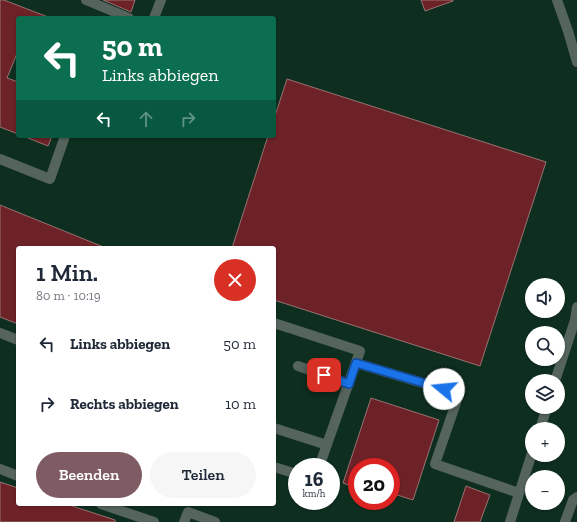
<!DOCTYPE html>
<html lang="de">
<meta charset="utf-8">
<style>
:root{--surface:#fff;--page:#f6f6f7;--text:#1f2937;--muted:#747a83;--accent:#7f5c64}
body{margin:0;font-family:"Zilla Slab",serif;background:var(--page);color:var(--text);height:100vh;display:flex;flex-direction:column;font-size:15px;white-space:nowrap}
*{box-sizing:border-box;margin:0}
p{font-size:13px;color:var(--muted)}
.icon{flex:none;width:22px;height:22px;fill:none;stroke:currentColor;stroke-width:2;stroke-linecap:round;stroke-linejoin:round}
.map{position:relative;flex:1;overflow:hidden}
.side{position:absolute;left:16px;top:246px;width:260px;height:260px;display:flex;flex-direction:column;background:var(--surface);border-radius:4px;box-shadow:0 1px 3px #0004}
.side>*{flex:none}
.guide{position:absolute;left:16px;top:16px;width:260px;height:122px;border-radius:4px;box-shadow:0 1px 3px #0004;background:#0b6e4f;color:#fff;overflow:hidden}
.tools{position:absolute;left:525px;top:278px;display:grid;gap:8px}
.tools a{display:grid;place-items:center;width:40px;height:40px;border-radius:50%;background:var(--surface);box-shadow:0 1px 3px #0004;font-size:20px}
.speed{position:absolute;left:288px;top:458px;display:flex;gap:8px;font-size:20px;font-weight:700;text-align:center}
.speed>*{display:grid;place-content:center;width:52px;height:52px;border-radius:50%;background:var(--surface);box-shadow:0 1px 3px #0004;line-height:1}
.speed small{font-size:10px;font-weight:400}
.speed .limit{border:6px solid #d22;background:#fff;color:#111}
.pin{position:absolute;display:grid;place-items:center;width:34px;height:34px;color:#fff;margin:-17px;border-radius:8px;box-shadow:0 2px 6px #0006}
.me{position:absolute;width:44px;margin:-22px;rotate:287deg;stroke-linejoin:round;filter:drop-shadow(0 0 3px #0008)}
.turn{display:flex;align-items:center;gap:14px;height:84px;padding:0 20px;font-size:18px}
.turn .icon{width:52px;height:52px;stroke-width:2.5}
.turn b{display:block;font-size:28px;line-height:34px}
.lanes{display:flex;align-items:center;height:38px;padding:0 20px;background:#0003;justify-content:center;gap:20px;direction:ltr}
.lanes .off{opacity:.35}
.round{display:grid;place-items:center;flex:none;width:42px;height:42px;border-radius:21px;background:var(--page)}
.overview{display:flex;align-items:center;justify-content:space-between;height:68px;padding:0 20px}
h1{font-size:24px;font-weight:600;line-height:30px}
.primary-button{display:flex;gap:8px;margin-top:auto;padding:8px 20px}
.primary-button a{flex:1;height:46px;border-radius:24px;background:var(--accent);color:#fff;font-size:16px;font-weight:600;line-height:46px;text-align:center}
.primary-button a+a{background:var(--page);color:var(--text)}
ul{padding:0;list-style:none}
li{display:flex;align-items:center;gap:12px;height:60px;padding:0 20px}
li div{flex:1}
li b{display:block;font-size:15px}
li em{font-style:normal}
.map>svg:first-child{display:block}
.building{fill:#6d2227;stroke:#977271}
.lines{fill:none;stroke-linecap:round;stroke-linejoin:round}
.minor{stroke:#55645c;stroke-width:10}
.route-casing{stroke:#114b97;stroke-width:10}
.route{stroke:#1a73e8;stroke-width:7}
</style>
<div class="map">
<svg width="577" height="522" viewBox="0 0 577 522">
<rect width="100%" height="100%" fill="#0e2f20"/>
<path class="building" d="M 0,0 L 4,0 L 48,17 L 18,18 L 18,51 L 7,78 L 18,82 L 18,134 L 0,127 Z
M 103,0 L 135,0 L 131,12 Z
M 421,0 L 453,0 L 453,1 L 425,11 Z
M 287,79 L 546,162 L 480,366 L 274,300 L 274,248 L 232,248 L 268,136 L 274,136 L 274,119 Z
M 23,136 L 52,136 L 48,146 Z
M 0,205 L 106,248 L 18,248 L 18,324 L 0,317 Z
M 371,398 L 439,420 L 413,500 L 391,493 L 391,467 L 357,467 L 357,488 L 343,483 Z
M 0,482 L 18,488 L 18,504 L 66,504 L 115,520 L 115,522 L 0,522 Z
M 466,486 L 490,495 L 480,522 L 454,522 Z"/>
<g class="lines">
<path class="minor" d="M 86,0 L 129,18
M 557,0 L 568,31 L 577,62
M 154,18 L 161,0
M 0,159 L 50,179 L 65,136
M 274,323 L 360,351 L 319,467
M 0,333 L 18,340
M 356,363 L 459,394 L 435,464 L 519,493
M 298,366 L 349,384
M 555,381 L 575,320 L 577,307
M 274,428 L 327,445
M 540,429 L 547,407
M 274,467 L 297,474
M 0,469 L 18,476
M 101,504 L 154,522
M 184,522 L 188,512 L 215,522
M 510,522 L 532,453
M 565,522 L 573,500 L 577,497"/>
</g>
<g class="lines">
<defs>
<path id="route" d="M 324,375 L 349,384 L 356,363 L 444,389"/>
</defs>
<use href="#route" class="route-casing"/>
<use href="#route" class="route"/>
</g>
</svg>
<div class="tools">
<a><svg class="icon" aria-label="sound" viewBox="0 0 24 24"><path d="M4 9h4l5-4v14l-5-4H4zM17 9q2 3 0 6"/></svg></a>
<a><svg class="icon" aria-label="search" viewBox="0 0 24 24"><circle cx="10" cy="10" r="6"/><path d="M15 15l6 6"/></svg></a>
<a><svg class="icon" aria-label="layers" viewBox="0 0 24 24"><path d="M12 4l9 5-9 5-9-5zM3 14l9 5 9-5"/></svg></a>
<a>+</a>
<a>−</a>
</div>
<div class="speed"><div>16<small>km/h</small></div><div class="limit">20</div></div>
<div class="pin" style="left:324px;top:375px;background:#d93025"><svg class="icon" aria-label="arrive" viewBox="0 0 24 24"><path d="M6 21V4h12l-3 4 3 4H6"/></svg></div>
<svg class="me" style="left:444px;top:389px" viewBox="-20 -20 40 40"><circle r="19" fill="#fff"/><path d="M0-13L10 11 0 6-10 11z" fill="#1a73e8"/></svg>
<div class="guide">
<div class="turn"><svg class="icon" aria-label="left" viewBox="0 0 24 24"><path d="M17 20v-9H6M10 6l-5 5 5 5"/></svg><div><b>50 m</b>Links abbiegen</div></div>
<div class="lanes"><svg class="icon" aria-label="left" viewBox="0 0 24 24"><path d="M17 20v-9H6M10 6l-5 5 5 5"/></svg><svg class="icon off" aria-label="ahead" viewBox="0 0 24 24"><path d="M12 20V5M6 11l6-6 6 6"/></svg><svg class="icon off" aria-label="right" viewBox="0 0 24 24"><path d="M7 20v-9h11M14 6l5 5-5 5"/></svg></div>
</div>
<section class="side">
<div class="overview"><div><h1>1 Min.</h1><p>80 m · 10:19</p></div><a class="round" style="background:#d93025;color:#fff"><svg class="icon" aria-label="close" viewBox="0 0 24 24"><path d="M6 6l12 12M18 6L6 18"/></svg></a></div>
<ul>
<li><svg class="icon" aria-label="left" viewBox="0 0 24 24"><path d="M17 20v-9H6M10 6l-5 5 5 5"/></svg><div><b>Links abbiegen</b></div><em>50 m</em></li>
<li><svg class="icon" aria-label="right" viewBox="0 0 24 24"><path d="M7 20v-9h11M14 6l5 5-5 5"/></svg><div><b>Rechts abbiegen</b></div><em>10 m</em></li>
</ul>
<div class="primary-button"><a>Beenden</a><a>Teilen</a></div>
</section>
</div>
